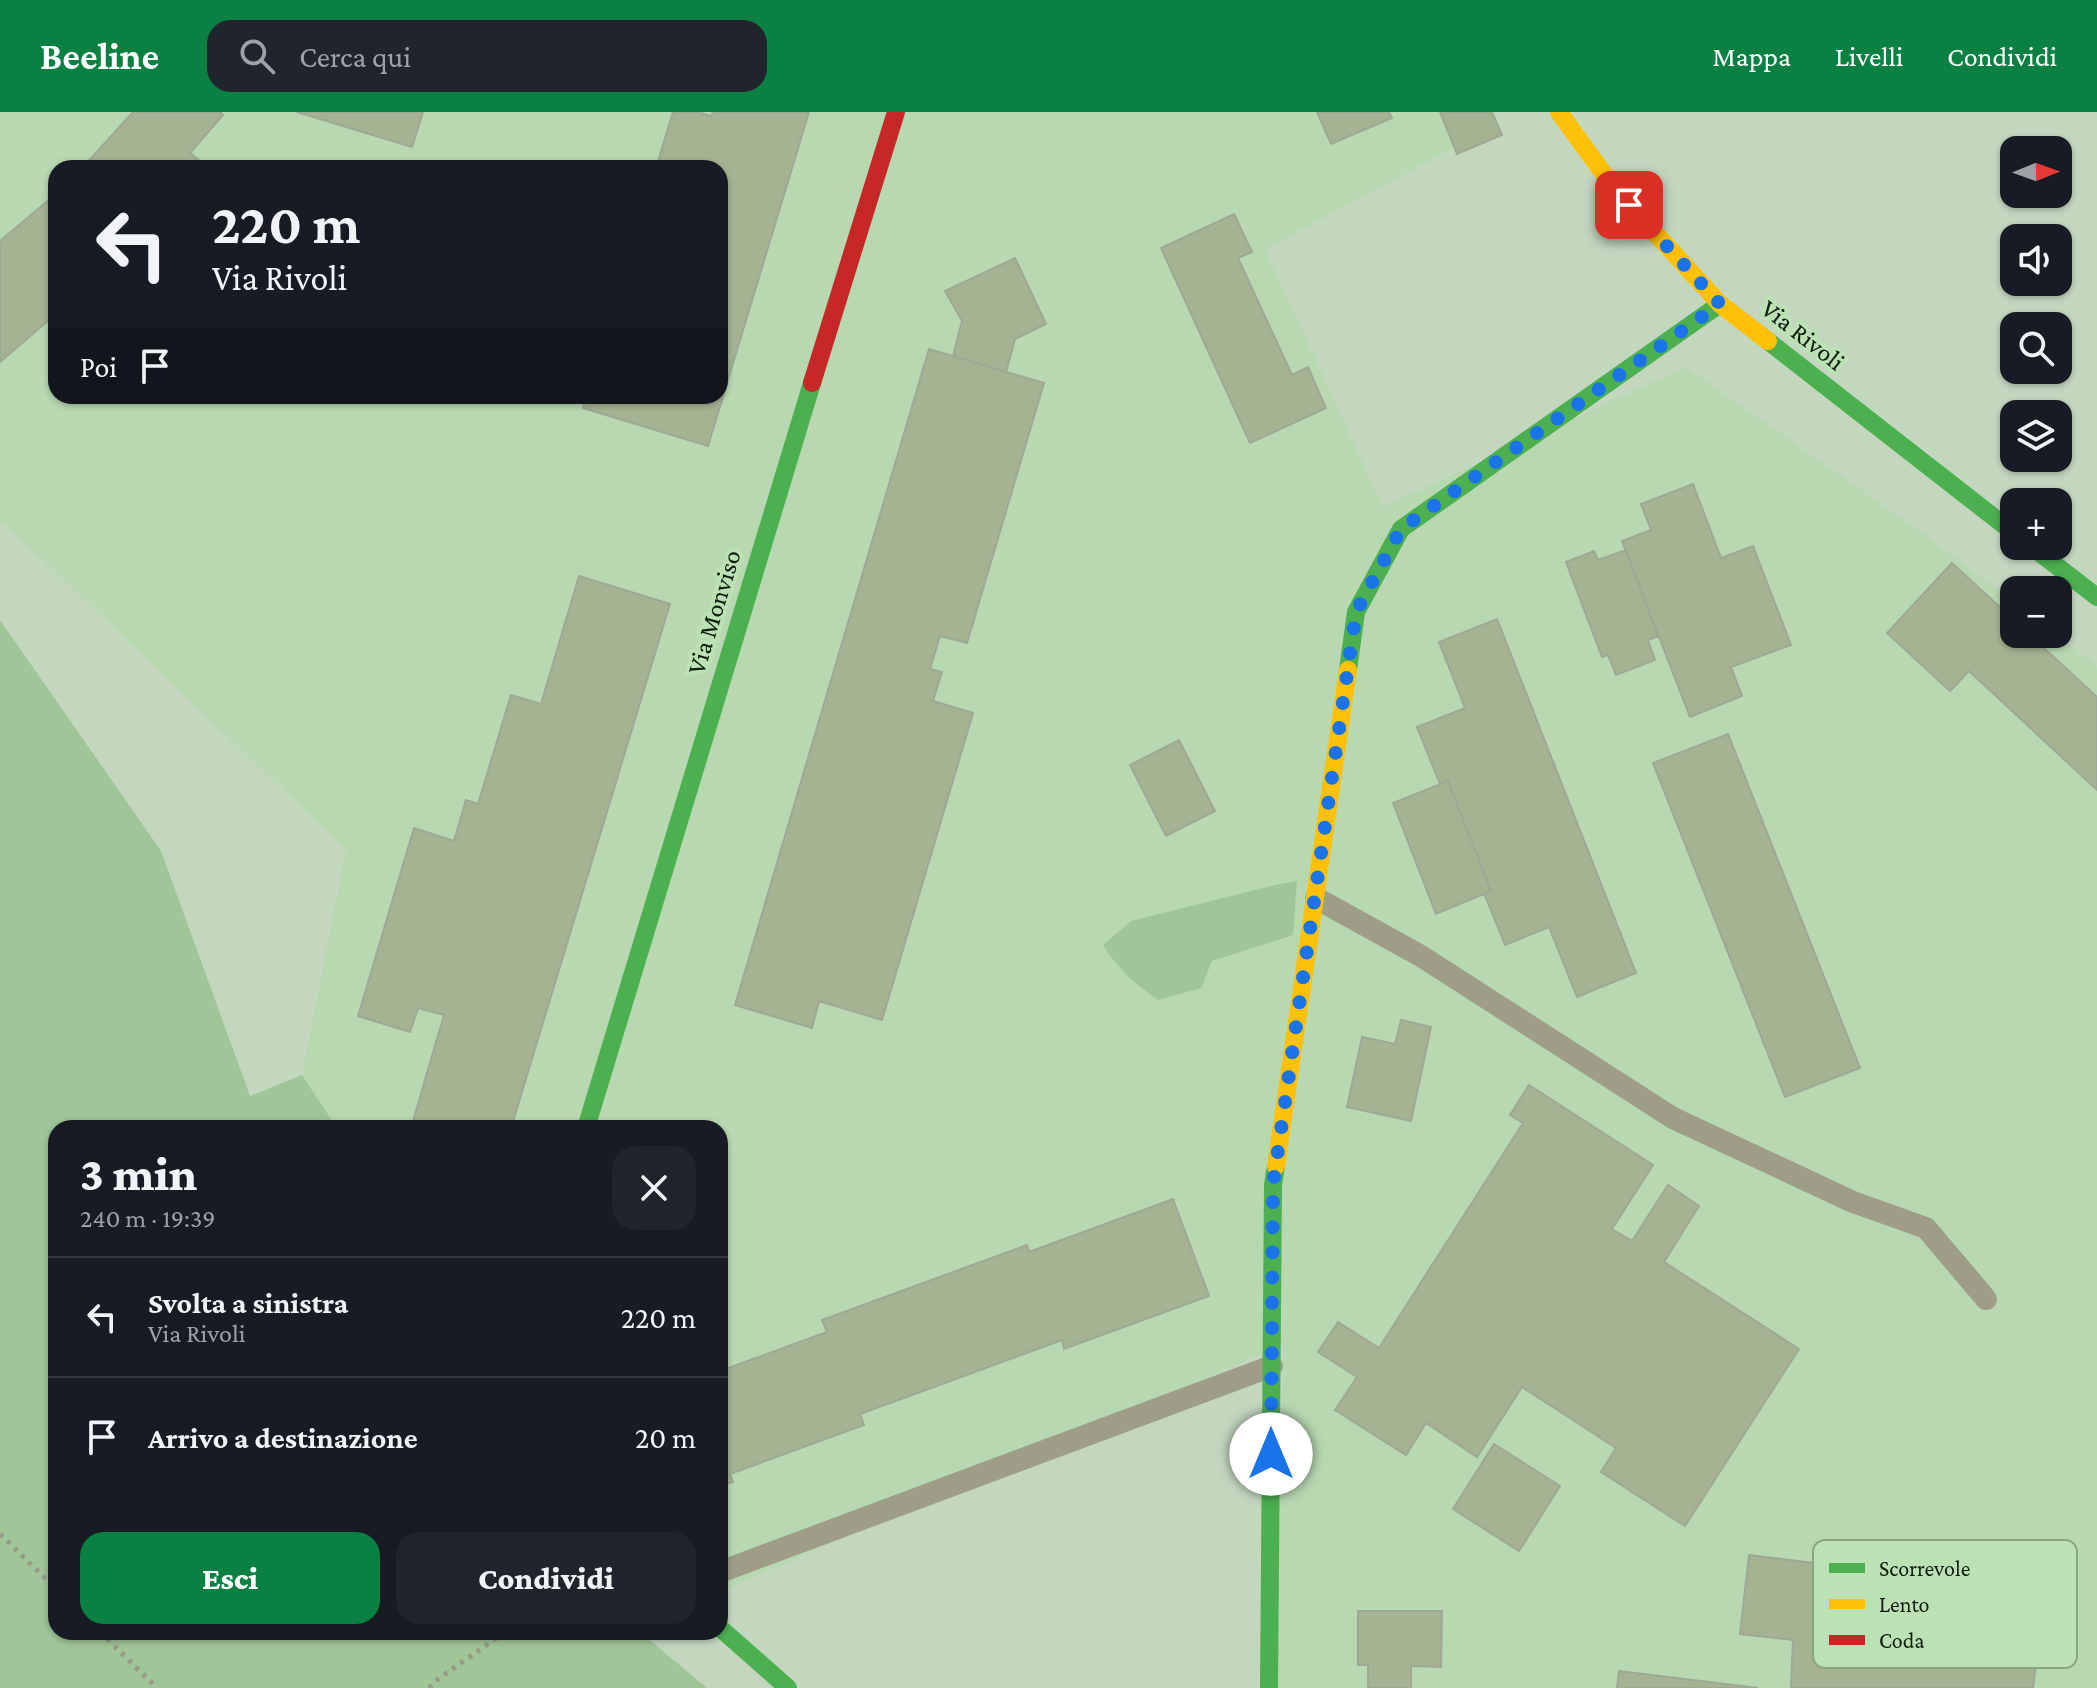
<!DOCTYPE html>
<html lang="it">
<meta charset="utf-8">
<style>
:root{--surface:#171b24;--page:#20242c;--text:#f1f3f6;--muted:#9ea1a6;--line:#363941;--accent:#0b8043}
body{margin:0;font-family:"Crimson Pro",serif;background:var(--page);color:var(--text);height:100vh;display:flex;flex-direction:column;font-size:30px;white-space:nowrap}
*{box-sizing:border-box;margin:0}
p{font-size:26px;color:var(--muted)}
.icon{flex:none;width:44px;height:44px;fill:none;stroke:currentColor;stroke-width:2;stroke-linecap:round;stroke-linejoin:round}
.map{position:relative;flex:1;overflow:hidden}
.side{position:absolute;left:48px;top:1008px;width:680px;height:520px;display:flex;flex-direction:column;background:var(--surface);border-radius:24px;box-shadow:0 2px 6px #0004}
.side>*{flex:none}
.hud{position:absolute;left:48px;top:48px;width:680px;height:244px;border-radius:24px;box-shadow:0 2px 6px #0004;background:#171b24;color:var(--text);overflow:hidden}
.needle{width:52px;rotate:89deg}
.buttons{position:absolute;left:2000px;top:24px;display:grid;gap:16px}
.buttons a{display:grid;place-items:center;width:72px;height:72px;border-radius:16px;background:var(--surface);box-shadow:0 2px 6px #0004;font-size:40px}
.pin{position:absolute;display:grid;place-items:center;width:68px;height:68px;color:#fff;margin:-34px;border-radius:16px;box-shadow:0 4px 12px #0006}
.me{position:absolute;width:88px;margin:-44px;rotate:0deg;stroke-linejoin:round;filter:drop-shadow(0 0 6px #0008)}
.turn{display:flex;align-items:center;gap:28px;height:168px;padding:0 32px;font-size:36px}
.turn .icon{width:104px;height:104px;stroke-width:2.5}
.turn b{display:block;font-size:56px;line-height:68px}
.then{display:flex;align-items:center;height:76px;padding:0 32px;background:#0003;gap:16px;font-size:30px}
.round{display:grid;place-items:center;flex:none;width:84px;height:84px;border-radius:24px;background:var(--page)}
.overview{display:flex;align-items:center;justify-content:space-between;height:136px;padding:0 32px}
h1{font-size:48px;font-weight:800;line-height:60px}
.cta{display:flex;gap:16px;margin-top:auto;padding:16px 32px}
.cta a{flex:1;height:92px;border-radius:24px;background:var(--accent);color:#fff;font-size:32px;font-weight:800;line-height:92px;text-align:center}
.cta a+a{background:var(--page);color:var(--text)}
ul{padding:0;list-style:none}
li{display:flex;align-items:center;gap:24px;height:120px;padding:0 32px;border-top:2px solid var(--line)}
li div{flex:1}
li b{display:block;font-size:30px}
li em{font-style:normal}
header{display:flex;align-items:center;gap:48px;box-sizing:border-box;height:112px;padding:0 40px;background:var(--accent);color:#fff}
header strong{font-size:38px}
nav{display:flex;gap:44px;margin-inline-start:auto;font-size:28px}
.search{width:560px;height:72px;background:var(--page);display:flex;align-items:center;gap:20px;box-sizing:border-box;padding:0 28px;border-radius:24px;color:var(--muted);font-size:30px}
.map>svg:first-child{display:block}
.built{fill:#b7d8b1;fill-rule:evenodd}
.green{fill:#a0c598}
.building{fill:#a5b392;stroke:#9ea995;stroke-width:2}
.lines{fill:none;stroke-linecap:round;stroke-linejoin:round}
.path{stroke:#969a86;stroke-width:5;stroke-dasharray:4 6;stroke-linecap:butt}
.lane{stroke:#9e9e88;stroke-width:22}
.fast{stroke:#4caf50;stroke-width:18}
.slow{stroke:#ffc107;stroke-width:18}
.jam{stroke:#c62828;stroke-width:18}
.route{stroke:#1a73e8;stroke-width:14;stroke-dasharray:0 25.2}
.labels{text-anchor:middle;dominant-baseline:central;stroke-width:8;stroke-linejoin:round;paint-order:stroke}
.street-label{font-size:26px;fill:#0f1d0d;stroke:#bce1b5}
.key{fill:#bce1b5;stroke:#88a683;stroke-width:2}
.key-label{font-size:22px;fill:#0f1d0d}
</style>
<header>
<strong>Beeline</strong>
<div class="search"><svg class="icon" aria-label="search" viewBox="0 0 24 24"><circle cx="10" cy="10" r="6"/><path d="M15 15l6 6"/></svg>Cerca qui</div>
<nav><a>Mappa</a><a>Livelli</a><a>Condividi</a></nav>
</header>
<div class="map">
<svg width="2097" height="1576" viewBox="0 0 2097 1576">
<rect width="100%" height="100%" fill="#c3d7bf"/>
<path class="built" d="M 0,0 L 1492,0 L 1495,14 L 1265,137 L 1383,395 L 1686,255 L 1924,422 L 2014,490 L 2014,522 L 2056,522 L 2097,554 L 2097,1576 L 1273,1576 L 1284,1232 L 720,1480 L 720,1016 L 337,1016 L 302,963 L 346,738 L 4,411 L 0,413 ZM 56,56 L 720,56 L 720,284 L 56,284 Z"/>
<path class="green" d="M 0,508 L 161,739 L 250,984 L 302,963 L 337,1016 L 56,1016 L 56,1520 L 640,1520 L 707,1576 L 0,1576 Z
M 1297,769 L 1293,823 L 1212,849 L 1201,876 L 1158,888 C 1134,871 1119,858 1103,833 L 1131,809 L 1275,773 Z"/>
<path class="building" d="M 133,0 L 220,0 L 223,3 L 190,41 L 205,53 L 203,56 L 82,56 Z
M 297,0 L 423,0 L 412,35 Z
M 673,0 L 698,0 L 711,4 L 713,0 L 809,0 L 708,334 L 583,296 L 586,284 L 720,284 L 720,56 L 656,56 Z
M 1317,0 L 1389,0 L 1392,6 L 1331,32 Z
M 1440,0 L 1492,0 L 1502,23 L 1457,42 Z
M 56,82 L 56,202 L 0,250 L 0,129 Z
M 1234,102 L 1252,140 L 1238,146 L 1292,263 L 1308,255 L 1326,296 L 1250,331 L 1161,136 Z
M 1015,146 L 1046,212 L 1015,227 L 1006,260 L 953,244 L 962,209 L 945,179 Z
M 929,237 L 1044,271 L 967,531 L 940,524 L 930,557 L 942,560 L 933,589 L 973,601 L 882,908 L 819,889 L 812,916 L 735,893 Z
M 1693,372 L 1721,446 L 1753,434 L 1791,533 L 1731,555 L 1742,584 L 1690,605 L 1622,429 L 1651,418 L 1641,392 Z
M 1626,438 L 1658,524 L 1648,528 L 1655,548 L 1616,563 L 1608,543 L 1602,545 L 1566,450 L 1594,439 L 1598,448 Z
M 1952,451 L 2014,508 L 2014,522 L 2029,522 L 2097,585 L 2097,678 L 1969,559 L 1950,579 L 1887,521 Z
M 579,464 L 670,492 L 511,1016 L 437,1016 L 413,1009 L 444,903 L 418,896 L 410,920 L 358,904 L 414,716 L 454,729 L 466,688 L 478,692 L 511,583 L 541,592 Z
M 1497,507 L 1636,861 L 1577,885 L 1549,815 L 1505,833 L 1484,781 L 1491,779 L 1448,669 L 1440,672 L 1417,615 L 1465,596 L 1439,530 Z
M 1728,622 L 1860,956 L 1785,985 L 1653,651 Z
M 1179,628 L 1215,699 L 1166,724 L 1130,653 Z
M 1448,669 L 1491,779 L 1436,802 L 1393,691 Z
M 1401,908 L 1431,915 L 1411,1009 L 1347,995 L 1362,925 L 1395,932 Z
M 1529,973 L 1653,1053 L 1612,1117 L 1632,1129 L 1668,1073 L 1699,1094 L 1664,1150 L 1799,1237 L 1685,1414 L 1601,1360 L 1616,1336 L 1522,1275 L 1477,1345 L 1426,1311 L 1406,1343 L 1335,1298 L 1357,1265 L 1318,1240 L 1338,1210 L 1379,1236 L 1523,1011 L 1510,1003 Z
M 1173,1087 L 1209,1184 L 1064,1237 L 1062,1228 L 860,1302 L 864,1313 L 730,1362 L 733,1370 L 720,1374 L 720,1259 L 827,1220 L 822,1208 L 1027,1133 L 1029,1140 Z
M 1494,1332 L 1560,1374 L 1519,1439 L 1453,1397 Z
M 1749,1443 L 2045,1480 L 2033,1576 L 1791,1576 L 1793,1528 L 1740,1522 Z
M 1358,1499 L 1442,1499 L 1441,1555 L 1411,1554 L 1411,1576 L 1368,1576 L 1368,1553 L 1358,1553 Z
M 1619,1559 L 1758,1576 L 1617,1576 Z"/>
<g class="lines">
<path class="path" d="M 0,1422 L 56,1477
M 100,1520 L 157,1576
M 429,1576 L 438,1567 L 505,1520"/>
<path class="lane" d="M 1316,786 L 1421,844 L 1673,1006 L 1853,1090 L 1926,1116 L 1986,1187
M 720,1460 L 1272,1254"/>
<path class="fast" d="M 1768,229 L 2014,421
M 2031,434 L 2097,485
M 1348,558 L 1356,500 L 1401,417 L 1720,192
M 586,1016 L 812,271
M 720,1516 L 788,1576
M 1269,1576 L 1273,1073 L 1276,1054"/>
<path class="slow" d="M 1559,0 L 1614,76 L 1720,192 L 1768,229
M 1276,1054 L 1348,558"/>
<path class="jam" d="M 812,271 L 896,0"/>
</g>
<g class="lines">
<path class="route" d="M 1271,1342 L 1273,1073 L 1356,500 L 1401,417 L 1720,192 L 1629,93"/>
</g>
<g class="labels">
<g class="street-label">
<text transform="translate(1803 223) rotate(38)">Via Rivoli</text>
<text transform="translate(714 500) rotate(-73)">Via Monviso</text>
</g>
</g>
<rect x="1813" y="1428" width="264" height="128" rx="12" class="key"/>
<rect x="1829" y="1451" width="36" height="10" fill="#4caf50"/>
<rect x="1829" y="1487" width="36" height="10" fill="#ffc107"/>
<rect x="1829" y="1523" width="36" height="10" fill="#c62828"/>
<g class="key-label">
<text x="1879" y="1464">Scorrevole</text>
<text x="1879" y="1500">Lento</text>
<text x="1879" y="1536">Coda</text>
</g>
</svg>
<div class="buttons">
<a><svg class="needle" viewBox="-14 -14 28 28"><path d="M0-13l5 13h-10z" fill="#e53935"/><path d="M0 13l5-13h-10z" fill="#9ea1a6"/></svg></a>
<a><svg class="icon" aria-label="sound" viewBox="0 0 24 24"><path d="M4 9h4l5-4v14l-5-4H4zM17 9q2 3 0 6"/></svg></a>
<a><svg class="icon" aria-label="search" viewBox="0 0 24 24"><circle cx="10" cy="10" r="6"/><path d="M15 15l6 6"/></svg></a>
<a><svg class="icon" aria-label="layers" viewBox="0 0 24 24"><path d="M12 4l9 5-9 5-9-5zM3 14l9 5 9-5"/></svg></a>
<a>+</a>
<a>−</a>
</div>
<div class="pin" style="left:1629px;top:93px;background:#d93025"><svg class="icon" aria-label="arrive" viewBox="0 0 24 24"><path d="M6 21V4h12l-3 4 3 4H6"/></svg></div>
<svg class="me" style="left:1271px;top:1342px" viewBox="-20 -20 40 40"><circle r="19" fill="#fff"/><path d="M0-13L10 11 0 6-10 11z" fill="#1a73e8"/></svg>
<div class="hud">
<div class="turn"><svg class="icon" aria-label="left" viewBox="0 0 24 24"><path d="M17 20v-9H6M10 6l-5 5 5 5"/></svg><div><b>220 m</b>Via Rivoli</div></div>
<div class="then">Poi<svg class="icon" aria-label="arrive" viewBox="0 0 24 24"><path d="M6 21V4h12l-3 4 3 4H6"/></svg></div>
</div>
<section class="side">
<div class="overview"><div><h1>3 min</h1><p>240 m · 19:39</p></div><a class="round"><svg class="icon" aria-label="close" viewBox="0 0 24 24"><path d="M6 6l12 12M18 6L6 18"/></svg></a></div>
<ul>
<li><svg class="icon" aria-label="left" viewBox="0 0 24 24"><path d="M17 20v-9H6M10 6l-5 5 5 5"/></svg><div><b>Svolta a sinistra</b><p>Via Rivoli</p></div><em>220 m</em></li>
<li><svg class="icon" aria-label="arrive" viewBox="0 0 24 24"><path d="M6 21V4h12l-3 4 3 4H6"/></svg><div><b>Arrivo a destinazione</b></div><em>20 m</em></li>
</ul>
<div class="cta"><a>Esci</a><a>Condividi</a></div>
</section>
</div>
